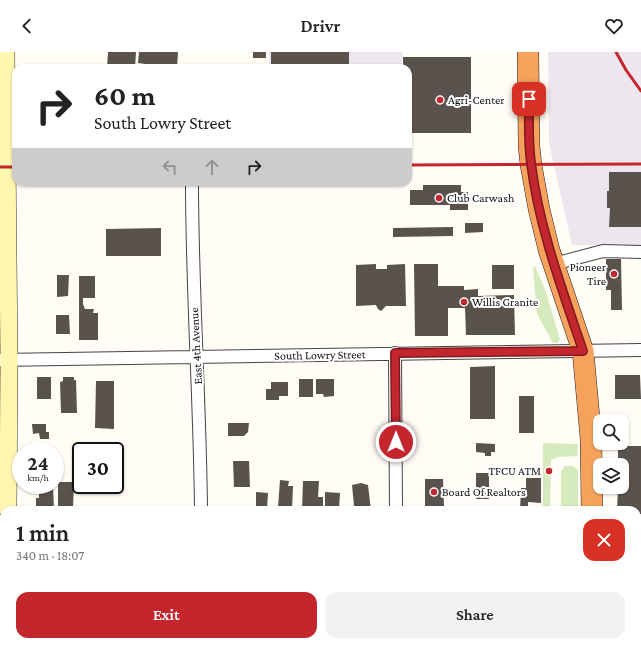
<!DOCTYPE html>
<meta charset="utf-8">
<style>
:root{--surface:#fff;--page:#f2f2f2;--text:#222;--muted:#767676;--accent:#c4262e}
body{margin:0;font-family:"Crimson Pro",serif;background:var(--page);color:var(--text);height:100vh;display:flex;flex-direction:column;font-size:15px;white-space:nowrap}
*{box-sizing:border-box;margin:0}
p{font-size:13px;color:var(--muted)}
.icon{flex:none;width:22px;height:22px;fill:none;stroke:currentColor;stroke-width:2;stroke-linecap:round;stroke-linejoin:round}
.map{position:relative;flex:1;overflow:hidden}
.side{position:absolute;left:0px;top:454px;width:641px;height:140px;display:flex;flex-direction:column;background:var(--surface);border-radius:12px 12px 0 0;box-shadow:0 1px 3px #0004}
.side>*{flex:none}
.banner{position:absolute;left:12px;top:12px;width:400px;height:122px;border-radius:12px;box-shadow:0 1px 3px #0004;background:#fff;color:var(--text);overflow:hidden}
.buttons{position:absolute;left:593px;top:362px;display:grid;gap:8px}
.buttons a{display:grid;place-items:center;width:36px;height:36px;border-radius:8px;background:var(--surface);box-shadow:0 1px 3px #0004;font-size:20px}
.speed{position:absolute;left:12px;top:390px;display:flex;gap:8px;font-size:20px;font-weight:700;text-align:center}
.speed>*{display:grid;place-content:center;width:52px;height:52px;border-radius:50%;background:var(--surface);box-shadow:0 1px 3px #0004;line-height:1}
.speed small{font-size:10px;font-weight:400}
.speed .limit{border:2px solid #111;border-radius:6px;background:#fff;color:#111}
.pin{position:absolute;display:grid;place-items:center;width:34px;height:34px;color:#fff;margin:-17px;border-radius:8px;box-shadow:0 2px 6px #0006}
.me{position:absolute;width:44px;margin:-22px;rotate:0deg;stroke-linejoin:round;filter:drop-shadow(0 0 3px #0008)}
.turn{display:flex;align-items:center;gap:14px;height:84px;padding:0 16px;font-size:18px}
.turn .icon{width:52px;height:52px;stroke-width:2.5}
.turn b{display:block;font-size:28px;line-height:34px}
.lanes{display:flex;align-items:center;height:38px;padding:0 16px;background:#0003;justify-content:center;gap:20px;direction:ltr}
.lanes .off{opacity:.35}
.round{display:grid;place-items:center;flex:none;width:42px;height:42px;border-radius:12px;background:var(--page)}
.summary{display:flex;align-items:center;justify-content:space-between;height:68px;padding:0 16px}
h1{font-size:24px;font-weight:600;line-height:30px}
.button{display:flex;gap:8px;margin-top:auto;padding:8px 16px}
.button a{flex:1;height:46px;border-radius:12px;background:var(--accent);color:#fff;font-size:16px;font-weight:600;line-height:46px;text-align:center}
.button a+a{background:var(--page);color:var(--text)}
header{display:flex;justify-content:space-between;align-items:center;height:52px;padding:0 16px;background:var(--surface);font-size:18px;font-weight:600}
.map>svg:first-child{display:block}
.industrial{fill:#eee6ef}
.green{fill:#d5ebbd}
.building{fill:#5a524d}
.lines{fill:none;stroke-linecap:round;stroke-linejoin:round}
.street-casing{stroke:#444;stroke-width:14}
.secondary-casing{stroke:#333;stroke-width:18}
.highway-casing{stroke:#222;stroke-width:22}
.street{stroke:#fff;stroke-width:12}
.secondary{stroke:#fff6b0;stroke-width:17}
.highway{stroke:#f5a25d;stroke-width:21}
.rail{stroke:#c4262e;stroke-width:3}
.route-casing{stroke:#7f191e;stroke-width:10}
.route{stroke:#c4262e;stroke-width:7}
.poi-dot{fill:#c4262e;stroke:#fff;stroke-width:1.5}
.labels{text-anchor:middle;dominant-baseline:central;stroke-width:4;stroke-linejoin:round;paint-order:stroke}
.poi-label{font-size:12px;fill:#111;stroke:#fff;text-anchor:start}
.street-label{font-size:12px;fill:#111;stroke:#fff}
</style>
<header><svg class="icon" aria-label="back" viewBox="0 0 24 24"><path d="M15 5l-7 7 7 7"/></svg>Drivr<svg class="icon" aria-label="heart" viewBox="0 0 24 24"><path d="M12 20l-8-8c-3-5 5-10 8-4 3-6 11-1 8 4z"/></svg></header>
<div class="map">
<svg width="641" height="594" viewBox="0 0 641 594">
<rect width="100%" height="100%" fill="#fffdf5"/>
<path class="industrial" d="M 269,0 L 402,0 L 402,16 L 269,16 Z
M 548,0 L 641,0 L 641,194 L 572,193 L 549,92 Z"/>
<path class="green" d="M 535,214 L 546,240 L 560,288 L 557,291 L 553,291 L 537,262 L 533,217 Z
M 543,391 L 578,392 L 577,404 L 558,405 L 551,408 L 550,458 L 543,458 Z
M 565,414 L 573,414 L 578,418 L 578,458 L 561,458 L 561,419 Z"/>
<path class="building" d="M 108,0 L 136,0 L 135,16 L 107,16 Z
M 139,0 L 178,0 L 177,16 L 138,11 Z
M 253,0 L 266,0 L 266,6 L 253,6 Z
M 271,0 L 349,0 L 349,16 L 271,16 Z
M 403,5 L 471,5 L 471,81 L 408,81 L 408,16 L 403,16 Z
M 609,120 L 641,120 L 641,175 L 609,175 L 610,156 L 607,156 L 607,139 L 609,139 Z
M 423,133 L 461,133 L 461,140 L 468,140 L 468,158 L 450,158 L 450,153 L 410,153 L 410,138 L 423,138 Z
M 465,171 L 483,171 L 483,180 L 465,181 Z
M 453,175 L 453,184 L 393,185 L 393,176 Z
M 161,176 L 161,204 L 106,204 L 106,177 Z
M 606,207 L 621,207 L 622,258 L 611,258 L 611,238 L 606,238 Z
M 376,212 L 376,217 L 387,217 L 387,213 L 405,212 L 406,254 L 386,254 L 381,259 L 378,257 L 376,253 L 356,254 L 356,213 Z
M 414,212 L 438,212 L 438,234 L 464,234 L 464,238 L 478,237 L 478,244 L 514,243 L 515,283 L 466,283 L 465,256 L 448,256 L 448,284 L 415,284 Z
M 492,213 L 514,213 L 514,237 L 492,237 Z
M 57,223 L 69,223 L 68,244 L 57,245 Z
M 79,224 L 95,224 L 95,246 L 83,246 L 83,252 L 85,257 L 94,257 L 93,261 L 98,261 L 98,288 L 79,288 Z
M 56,263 L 69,263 L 70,282 L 56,282 Z
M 495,314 L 495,367 L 470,367 L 470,315 Z
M 615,323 L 640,323 L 641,347 L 615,347 Z
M 37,325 L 51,325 L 51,347 L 37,347 Z
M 63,325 L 74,325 L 74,328 L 76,328 L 77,361 L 61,361 L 60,330 L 63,329 Z
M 299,327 L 313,327 L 313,345 L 299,345 Z
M 316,327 L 334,327 L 334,344 L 324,345 L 323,342 L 316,342 Z
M 96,329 L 114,329 L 114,377 L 95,376 Z
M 271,330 L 288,330 L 288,344 L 279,344 L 279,348 L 266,348 L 266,337 L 271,337 Z
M 519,344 L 534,344 L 534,381 L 519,381 Z
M 228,371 L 249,371 L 248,380 L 244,384 L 228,384 Z
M 32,372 L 46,372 L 46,380 L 49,380 L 49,387 L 40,387 L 39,381 L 33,382 Z
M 476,391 L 495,392 L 495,400 L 491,400 L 491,404 L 485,404 L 485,401 L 476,400 Z
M 618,394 L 641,394 L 641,462 L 637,462 L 637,458 L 617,458 L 618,435 L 622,435 L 622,413 L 618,413 Z
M 42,395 L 45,399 L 33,399 L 32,396 Z
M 233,409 L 249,409 L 250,435 L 234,435 Z
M 546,415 L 552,415 L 552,422 L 546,422 Z
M 476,421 L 489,421 L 489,447 L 476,447 Z
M 526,426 L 541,426 L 541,451 L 528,450 L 528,458 L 520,458 L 521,436 L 526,436 Z
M 425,427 L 443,427 L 444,454 L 425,454 Z
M 280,428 L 289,429 L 288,434 L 293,434 L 292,458 L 281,458 L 281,455 L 278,455 Z
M 303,429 L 319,429 L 318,445 L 323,445 L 323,456 L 302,458 Z
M 58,430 L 74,430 L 73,456 L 58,455 Z
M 361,431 L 368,433 L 371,458 L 359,458 L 359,454 L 354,454 L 352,433 Z
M 39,433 L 53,433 L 54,458 L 36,458 L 36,446 L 39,446 Z
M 256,440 L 268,441 L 267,458 L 256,458 Z
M 325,440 L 340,441 L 339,458 L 325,458 Z
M 637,586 L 641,586 L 641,594 L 618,594 L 618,590 L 637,590 Z"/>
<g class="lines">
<defs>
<path id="street" d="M 192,130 C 192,239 200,349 201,458
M 554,212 L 603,199 L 641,200
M 395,301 L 396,458
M 0,308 L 641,298
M 637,485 L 641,485
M 0,491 L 4,491
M 205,590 L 205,594
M 397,590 L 397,594"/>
<path id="secondary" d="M 6,0 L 9,308 L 8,458
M 9,594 L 9,590"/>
<path id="highway" d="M 528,0 L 529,94 L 531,113 L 539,157 L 549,198 L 583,299 L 591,387 L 592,458
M 594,590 L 594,594"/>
</defs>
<use href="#street" class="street-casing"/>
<use href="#secondary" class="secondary-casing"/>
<use href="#highway" class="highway-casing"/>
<use href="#street" class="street"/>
<use href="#secondary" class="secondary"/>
<use href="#highway" class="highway"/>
<path class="rail" d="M 616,0 L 626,18 L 641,39
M 408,113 L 641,112
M 0,115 L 16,115"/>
</g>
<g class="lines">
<defs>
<path id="route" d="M 396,390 L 395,301 L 583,299 C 562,237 539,176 531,111 C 528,90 529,68 529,47"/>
</defs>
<use href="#route" class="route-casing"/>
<use href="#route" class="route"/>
</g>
<g class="poi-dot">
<circle cx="440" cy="48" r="4"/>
<circle cx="439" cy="146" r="4"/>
<circle cx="614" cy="222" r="4"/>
<circle cx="464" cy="250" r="4"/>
<circle cx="549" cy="419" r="4"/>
<circle cx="434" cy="440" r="4"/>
</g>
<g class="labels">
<g class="poi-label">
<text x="448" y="48">Agri-Center</text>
<text x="447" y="146">Club Carwash</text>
<text x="606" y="215" text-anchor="end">Pioneer<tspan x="606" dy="14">Tire</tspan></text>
<text x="472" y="250">Willis Granite</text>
<text x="541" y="419" text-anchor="end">TFCU ATM</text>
<text x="442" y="440">Board Of Realtors</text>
</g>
<g class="street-label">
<text transform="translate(196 294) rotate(-93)">East 4th Avenue</text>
<text transform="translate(320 303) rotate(-1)">South Lowry Street</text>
</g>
</g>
</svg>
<div class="buttons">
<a><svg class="icon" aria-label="search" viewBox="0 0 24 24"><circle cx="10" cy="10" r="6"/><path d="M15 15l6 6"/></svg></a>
<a><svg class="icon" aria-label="layers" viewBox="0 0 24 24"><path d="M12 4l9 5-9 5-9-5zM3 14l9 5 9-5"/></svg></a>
</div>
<div class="speed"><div>24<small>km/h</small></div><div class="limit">30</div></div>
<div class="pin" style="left:529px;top:47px;background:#d93025"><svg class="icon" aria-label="arrive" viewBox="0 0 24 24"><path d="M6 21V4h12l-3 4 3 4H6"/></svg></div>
<svg class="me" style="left:396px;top:390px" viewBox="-20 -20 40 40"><circle r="17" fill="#c4262e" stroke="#fff" stroke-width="3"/><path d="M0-11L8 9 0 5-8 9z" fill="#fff"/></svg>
<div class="banner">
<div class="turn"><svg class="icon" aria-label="right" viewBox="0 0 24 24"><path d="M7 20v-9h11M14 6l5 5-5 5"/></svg><div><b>60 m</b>South Lowry Street</div></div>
<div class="lanes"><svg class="icon off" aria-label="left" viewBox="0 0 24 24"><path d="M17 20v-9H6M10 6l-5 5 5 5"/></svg><svg class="icon off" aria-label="ahead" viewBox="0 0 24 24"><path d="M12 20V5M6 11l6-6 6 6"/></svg><svg class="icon" aria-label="right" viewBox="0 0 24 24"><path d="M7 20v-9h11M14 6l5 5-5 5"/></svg></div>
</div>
<section class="side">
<div class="summary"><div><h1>1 min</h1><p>340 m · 18:07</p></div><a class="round" style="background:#d93025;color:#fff"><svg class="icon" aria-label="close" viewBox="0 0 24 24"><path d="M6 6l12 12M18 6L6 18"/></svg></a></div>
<div class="button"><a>Exit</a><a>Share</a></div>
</section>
</div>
